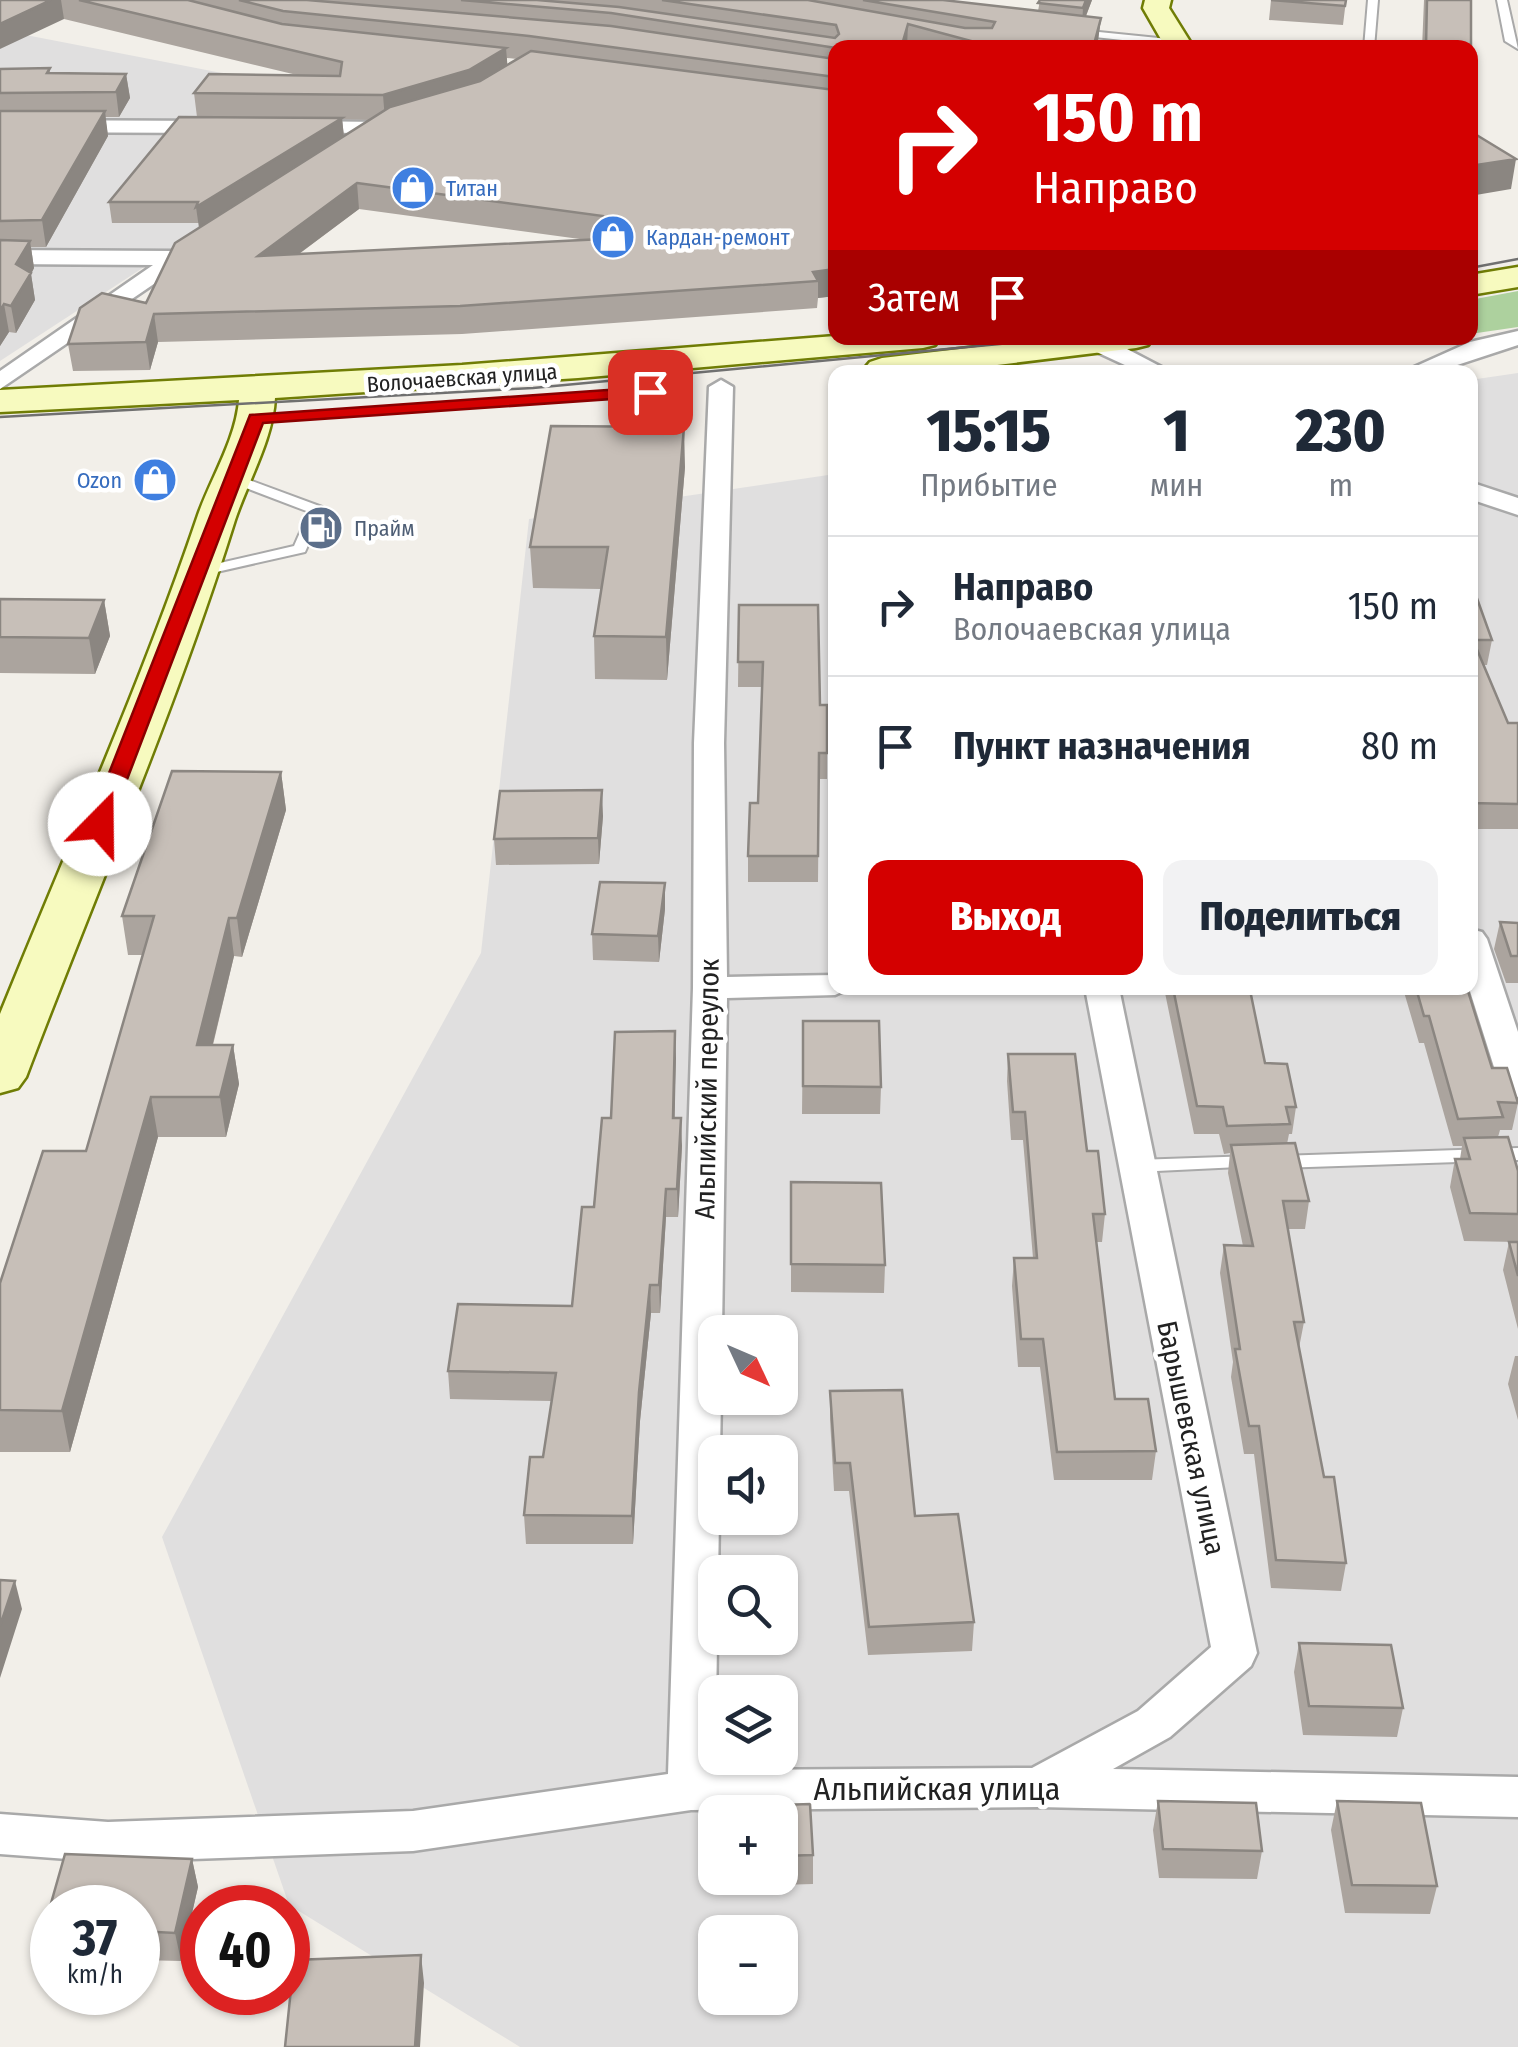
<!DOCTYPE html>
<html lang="ru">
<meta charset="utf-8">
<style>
:root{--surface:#fff;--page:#f2f2f3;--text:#1f2937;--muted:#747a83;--line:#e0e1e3;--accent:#d40000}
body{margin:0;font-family:"Fira Sans Condensed",sans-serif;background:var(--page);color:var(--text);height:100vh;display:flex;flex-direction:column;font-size:38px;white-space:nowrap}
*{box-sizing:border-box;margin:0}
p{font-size:32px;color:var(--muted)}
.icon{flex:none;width:55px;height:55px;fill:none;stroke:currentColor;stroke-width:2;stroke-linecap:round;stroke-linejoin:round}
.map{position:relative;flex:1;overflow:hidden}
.side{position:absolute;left:828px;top:365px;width:650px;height:630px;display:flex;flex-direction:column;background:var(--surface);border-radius:20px;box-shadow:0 2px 8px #0004}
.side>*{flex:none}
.top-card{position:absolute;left:828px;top:40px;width:650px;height:305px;border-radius:20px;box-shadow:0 2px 8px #0004;background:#d40000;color:#fff;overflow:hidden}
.needle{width:65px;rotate:134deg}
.tools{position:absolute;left:698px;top:1315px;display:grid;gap:20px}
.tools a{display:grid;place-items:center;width:100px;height:100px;border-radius:20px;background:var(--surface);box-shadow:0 2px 8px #0004;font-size:50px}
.speed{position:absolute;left:30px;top:1885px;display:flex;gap:20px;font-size:50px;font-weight:700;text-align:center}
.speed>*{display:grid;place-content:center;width:130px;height:130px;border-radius:50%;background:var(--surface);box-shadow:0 2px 8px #0004;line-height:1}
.speed small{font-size:25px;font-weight:400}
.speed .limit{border:15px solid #d22;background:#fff;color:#111}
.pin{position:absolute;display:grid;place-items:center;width:85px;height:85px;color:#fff;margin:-42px;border-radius:20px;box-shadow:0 5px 15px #0006}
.me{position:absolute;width:110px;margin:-55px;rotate:22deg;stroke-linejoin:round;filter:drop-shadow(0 0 8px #0008)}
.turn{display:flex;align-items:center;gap:35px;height:210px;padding:0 40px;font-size:45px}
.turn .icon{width:130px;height:130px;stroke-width:2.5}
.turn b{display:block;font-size:70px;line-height:85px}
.then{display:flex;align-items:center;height:95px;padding:0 40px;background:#0003;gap:20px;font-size:38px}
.eta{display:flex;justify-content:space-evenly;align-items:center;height:170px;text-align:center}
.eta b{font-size:60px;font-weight:800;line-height:70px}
.primary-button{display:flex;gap:20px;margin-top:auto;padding:20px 40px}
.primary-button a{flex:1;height:115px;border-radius:20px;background:var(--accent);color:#fff;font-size:40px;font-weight:800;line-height:115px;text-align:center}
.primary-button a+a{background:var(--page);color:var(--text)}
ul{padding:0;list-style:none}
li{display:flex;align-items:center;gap:30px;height:140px;padding:0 40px;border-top:2px solid var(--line)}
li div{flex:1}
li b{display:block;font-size:38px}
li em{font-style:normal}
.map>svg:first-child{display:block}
.residential{fill:#e0dfdf;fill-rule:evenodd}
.forest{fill:#add19e}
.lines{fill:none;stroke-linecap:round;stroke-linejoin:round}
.lane-casing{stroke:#a9a9a9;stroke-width:4}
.street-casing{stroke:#a9a9a9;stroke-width:5}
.secondary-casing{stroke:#707d05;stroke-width:5}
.lane{fill:#fff;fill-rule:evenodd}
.street{fill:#fff;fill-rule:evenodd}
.secondary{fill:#f7fabf;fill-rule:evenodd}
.tram{stroke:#707070;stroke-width:2.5}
.wall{fill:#aba49e;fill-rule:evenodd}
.shaded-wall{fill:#8b8681}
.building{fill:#c7bfb8;stroke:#8b8681;stroke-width:2.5;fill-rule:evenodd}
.route{fill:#d40000;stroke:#8a0000;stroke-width:2.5}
.labels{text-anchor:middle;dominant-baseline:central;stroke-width:9;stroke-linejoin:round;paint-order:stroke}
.far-shop-label{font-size:22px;fill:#366cbe;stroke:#fff;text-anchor:start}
.far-street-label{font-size:22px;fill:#222;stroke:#fff}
.far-service-label{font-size:22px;fill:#4e5e75;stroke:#fff;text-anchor:start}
.street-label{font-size:28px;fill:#222;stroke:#fff}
.near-street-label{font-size:32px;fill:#222;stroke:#fff}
</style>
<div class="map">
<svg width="1518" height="2047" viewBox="0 0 1518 2047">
<rect width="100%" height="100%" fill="#f2efe9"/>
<path class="residential" d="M 0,30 L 227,74 L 388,108 L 0,361 Z
M 1518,373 L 1518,2047 L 520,2047 L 289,1905 L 162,1537 L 481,953 L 529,519 L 835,474 L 835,988 L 1470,988 L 1470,380 ZM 715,1332 L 780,1332 L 780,1398 L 715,1398 ZM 715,1452 L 780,1452 L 780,1518 L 715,1518 ZM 715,1572 L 780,1572 L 780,1638 L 715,1638 ZM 715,1692 L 780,1692 L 780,1758 L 715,1758 ZM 715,1812 L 780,1812 L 780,1878 L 715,1878 ZM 715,1932 L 780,1932 L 780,1998 L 715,1998 Z"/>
<path class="forest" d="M 1518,291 L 1518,327 L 1470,334 L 1470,300 Z"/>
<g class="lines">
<defs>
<path id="lane" d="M 1368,0 L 1378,0 L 1374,48 L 1364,48 Z
M 1497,0 L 1507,0 L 1518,49 L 1505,41 Z
M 1079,30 L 1178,40 L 1183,43 L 1178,46 L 1076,35 L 1076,31 Z
M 230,473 L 322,507 L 324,510 L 305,552 L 199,576 L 194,575 L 194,569 L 294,546 L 309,512 L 225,480 L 223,477 Z
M 1518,1148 L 1518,1160 L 1279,1168 L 1270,1162 L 1279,1156 Z
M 1253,1156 L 1262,1162 L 1260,1166 L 1136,1172 L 1127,1166 L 1136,1160 Z"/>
<path id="street" d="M 0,120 L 219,121 L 229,127 L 219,133 L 0,132 Z
M 296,121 L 381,122 L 391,128 L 381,134 L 289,131 L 289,123 Z
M 203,233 L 211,235 L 211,245 L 0,389 L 0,371 L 153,265 L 0,264 L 0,250 L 172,251 Z
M 1518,331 L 1518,345 L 1436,372 L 1403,372 L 1470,342 Z
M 1088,338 L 1106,338 L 1171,372 L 1140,372 L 1088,348 L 1085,343 Z
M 721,380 L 733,387 L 724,743 L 727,977 L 835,975 L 835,988 L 850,988 L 835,995 L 727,998 L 722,1332 L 715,1332 L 715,1398 L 721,1398 L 720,1452 L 715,1452 L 715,1518 L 719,1518 L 715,1770 L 1032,1768 L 1138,1711 L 1211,1647 L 1085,988 L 1119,988 L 1257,1653 L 1251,1666 L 1170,1737 L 1113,1769 L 1518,1777 L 1518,1817 L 1038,1807 L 691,1810 L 413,1851 L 108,1862 L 0,1854 L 0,1814 L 108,1822 L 413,1811 L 668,1774 L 693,988 L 694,743 L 709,387 Z
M 1470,482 L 1518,498 L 1518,515 L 1470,499 Z
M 1470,929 L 1482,932 L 1487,939 L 1518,1032 L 1518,1097 L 1505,1094 L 1500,1086 L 1469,988 Z"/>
<path id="secondary" d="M 1145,0 L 1171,0 L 1169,8 L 1194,48 L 1166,48 L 1143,8 Z
M 1518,267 L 1518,287 L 1470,295 L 1470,275 Z
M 835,336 L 940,338 L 935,345 L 923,348 L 578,378 L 275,398 C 273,439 248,481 235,520 C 176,709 96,892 26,1077 L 18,1088 L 0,1093 L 0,1014 C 67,848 141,684 198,515 C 211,478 236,439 239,400 L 0,412 L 0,390 L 462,365 Z
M 1055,338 L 1153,338 L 1148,345 L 1136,348 L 939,372 L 864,369 L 870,362 L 882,358 Z"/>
</defs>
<use href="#lane" class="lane-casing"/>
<use href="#street" class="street-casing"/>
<use href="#secondary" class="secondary-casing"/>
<use href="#lane" class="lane"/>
<use href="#street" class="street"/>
<use href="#secondary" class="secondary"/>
<path class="tram" d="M 1470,268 L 1518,259
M 0,417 L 533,388 L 1064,338"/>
</g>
<path class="wall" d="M 0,0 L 943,0 L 1038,11 L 1040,0 L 1092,0 L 1086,16 L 1101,18 L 1097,48 L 835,48 L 835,296 L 818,298 L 817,308 L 462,334 L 158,342 L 150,370 L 73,371 L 68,344 L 146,303 L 211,220 L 198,223 L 112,223 L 109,202 L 197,117 L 194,93 L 297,75 L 64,19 ZM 507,58 L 517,59 L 507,65 ZM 342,119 L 370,120 L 344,136 ZM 359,209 L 587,240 L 299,254 Z
M 1271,0 L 1346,0 L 1343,25 L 1269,20 Z
M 1424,0 L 1471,0 L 1470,55 L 1470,48 L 1422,48 Z
M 50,68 L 50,73 L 126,74 L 130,98 L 119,117 L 105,117 L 108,136 L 46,247 L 31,247 L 34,268 L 31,274 L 35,300 L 16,333 L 9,332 L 0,346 L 0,69 Z
M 685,467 L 667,680 L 595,679 L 594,636 L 601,589 L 533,588 L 530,547 Z
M 1470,579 L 1492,640 L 1487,665 L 1484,665 L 1508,723 L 1518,723 L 1518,829 L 1470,829 Z
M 0,599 L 104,600 L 110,636 L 95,674 L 0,673 Z
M 739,605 L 820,705 L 827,753 L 827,779 L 819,779 L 818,882 L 748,882 L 748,856 L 758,803 L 762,687 L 738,687 Z
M 281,772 L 286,810 L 242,957 L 234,956 L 213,1045 L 233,1045 L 239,1084 L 226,1137 L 158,1137 L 70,1452 L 0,1452 L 0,1283 L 86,1151 L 143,955 L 128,955 L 122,916 Z
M 603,816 L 599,864 L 496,865 L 494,839 Z
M 665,909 L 659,962 L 593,960 L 592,934 Z
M 1500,922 L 1518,923 L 1518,983 L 1506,983 L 1494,949 Z
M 1164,988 L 1223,988 L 1265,1063 L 1296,1107 L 1292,1134 L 1289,1134 L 1287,1144 L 1309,1201 L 1305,1229 L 1288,1229 L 1304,1322 L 1299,1348 L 1324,1477 L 1346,1563 L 1341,1591 L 1271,1588 L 1254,1454 L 1244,1454 L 1231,1377 L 1233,1362 L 1220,1273 L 1224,1245 L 1243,1246 L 1228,1173 L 1230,1153 L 1224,1154 L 1219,1134 L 1194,1134 Z
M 1405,988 L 1467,988 L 1492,1068 L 1518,1103 L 1512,1130 L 1500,1130 L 1498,1137 L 1518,1171 L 1518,1242 L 1464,1241 L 1450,1187 L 1455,1159 L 1460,1159 L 1462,1146 L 1453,1146 L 1424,1043 L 1419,1043 L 1404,992 Z
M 803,1021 L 881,1087 L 880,1114 L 802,1114 Z
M 675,1031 L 674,1118 L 682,1146 L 678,1217 L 666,1217 L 660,1313 L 651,1313 L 640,1421 L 633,1544 L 526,1544 L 524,1515 L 543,1457 L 551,1401 L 450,1399 L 448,1371 L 572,1306 L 611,1118 Z
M 1008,1054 L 1087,1151 L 1105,1214 L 1102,1242 L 1096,1242 L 1115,1399 L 1156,1451 L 1152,1480 L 1054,1480 L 1040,1367 L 1018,1367 L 1012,1286 L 1014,1258 L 1033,1258 L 1023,1140 L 1011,1140 L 1007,1081 Z
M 791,1182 L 885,1265 L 884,1293 L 791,1292 Z
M 1509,1242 L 1518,1242 L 1518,1329 L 1503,1270 Z
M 1515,1356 L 1518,1356 L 1518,1420 L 1508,1384 Z
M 830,1391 L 915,1516 L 974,1622 L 972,1651 L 868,1655 L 849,1491 L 834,1491 L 830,1419 Z
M 1299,1643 L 1403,1708 L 1397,1737 L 1303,1735 L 1294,1672 Z
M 1158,1801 L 1262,1851 L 1257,1879 L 1159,1878 L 1153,1830 Z
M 1337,1801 L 1437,1886 L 1430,1914 L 1345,1913 L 1331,1830 Z
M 810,1804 L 813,1855 L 813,1884 L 715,1887 L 714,1807 ZM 715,1812 L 780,1812 L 780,1878 L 715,1878 Z
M 65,1854 L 192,1859 L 198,1887 L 181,1961 L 138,1960 L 138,1908 L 52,1908 L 52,1957 L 44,1928 Z"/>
<path class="shaded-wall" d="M 51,0 L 61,0 L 64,19 L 0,49 L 0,24 Z
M 1086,0 L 1092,0 L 1082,26 L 1083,8 Z
M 1101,18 L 1097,48 L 1093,48 Z
M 908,24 L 907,48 L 901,48 Z
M 506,48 L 508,72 L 385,120 L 383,95 Z
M 126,74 L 130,98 L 119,117 L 116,92 Z
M 105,111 L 108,136 L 46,247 L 42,220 Z
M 342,118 L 344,138 L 199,228 L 196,207 Z
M 1516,159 L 1511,189 L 1470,196 L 1470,166 Z
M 357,183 L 359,209 L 261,282 L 258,256 Z
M 30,241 L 34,268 L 31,274 L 35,300 L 16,333 L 11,306 L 16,264 Z
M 835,269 L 835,296 L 818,298 L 818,281 L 813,272 Z
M 4,304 L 9,332 L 0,346 L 0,311 Z
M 154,314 L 158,342 L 150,370 L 146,342 Z
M 684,427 L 685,467 L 667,680 L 666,637 Z
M 104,600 L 110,636 L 95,674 L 89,638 Z
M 281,772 L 286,810 L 242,957 L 237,918 Z
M 602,790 L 603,816 L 599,864 L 598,838 Z
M 665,883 L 665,909 L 659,962 L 658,936 Z
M 229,918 L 234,956 L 203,1084 L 197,1045 Z
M 675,1031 L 676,1058 L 674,1146 L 673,1118 Z
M 233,1045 L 239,1084 L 226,1137 L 220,1097 Z
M 151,1097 L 158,1137 L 70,1452 L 62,1411 Z
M 681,1118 L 682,1146 L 678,1217 L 677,1189 Z
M 666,1189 L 666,1217 L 660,1313 L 659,1285 Z
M 650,1285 L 651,1313 L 640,1421 L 633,1544 L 632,1516 L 639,1392 Z
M 15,1581 L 22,1609 L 0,1678 L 0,1626 Z
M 192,1859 L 198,1887 L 181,1961 L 175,1933 Z
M 421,1955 L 424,1983 L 420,2047 L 415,2047 Z"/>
<path class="building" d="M 0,0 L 51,0 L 0,24 Z
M 79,0 L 188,0 L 282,24 L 506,48 L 469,70 L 383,95 L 194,93 L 209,74 L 340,76 L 342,62 Z
M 239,0 L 307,0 L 611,26 L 835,59 L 835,77 L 529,36 L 283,11 Z
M 461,0 L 537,0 L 619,7 L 835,38 L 839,34 L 836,25 L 662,0 L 808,0 L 965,28 L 992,28 L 995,22 L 863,0 L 943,0 L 1101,18 L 1093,48 L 997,48 L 908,24 L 901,48 L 836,48 L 611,13 Z
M 1040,0 L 1086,0 L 1083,8 L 1038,3 Z
M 1271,0 L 1346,0 L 1345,6 Z
M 1427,0 L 1471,0 L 1471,49 L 1426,46 Z
M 531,51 L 835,90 L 835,269 L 813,272 L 818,281 L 460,306 L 154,314 L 146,342 L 68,344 L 80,308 L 102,293 L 146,303 L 175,243 L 390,107 L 480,81 ZM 357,183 L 603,216 L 602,239 L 258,256 Z
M 50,68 L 47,73 L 126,74 L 116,92 L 0,93 L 0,69 Z
M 0,111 L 105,111 L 42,220 L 0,221 Z
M 179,117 L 342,118 L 196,207 L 198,202 L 109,202 Z
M 1470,131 L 1516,159 L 1470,166 Z
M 0,240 L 30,241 L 16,264 L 31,273 L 11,306 L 4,304 L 0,311 Z
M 551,426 L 684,427 L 666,637 L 594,636 L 608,547 L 530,547 Z
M 1470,579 L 1492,640 L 1473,640 L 1508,723 L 1518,723 L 1518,804 L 1470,803 Z
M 0,599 L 104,600 L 89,638 L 0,637 Z
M 739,605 L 818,605 L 820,705 L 827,705 L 827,753 L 819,753 L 818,856 L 748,856 L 750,803 L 758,803 L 763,662 L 738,662 Z
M 172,771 L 281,772 L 237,918 L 229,918 L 197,1045 L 233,1045 L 220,1097 L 151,1097 L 62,1411 L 0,1410 L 0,1283 L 43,1151 L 86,1151 L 154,916 L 122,916 Z
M 602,790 L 598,838 L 494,839 L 500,791 Z
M 600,882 L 665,883 L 658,936 L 592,934 Z
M 1500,922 L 1518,923 L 1518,956 L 1511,956 Z
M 1173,988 L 1223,988 L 1223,990 L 1250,990 L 1265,1063 L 1287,1064 L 1296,1107 L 1286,1107 L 1290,1124 L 1227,1126 L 1223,1107 L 1197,1106 Z
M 1416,988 L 1467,988 L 1492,1068 L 1507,1068 L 1518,1103 L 1498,1102 L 1503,1117 L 1458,1119 L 1429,1016 L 1424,1016 Z
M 803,1021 L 879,1021 L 881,1087 L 803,1086 Z
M 675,1031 L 673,1118 L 681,1118 L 677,1189 L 666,1189 L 659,1285 L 650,1285 L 639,1392 L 632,1516 L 524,1515 L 530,1457 L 543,1457 L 556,1373 L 448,1371 L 458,1304 L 572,1306 L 582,1207 L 594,1207 L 602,1118 L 611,1118 L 615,1032 Z
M 1008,1054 L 1075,1054 L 1087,1151 L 1098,1151 L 1105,1214 L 1093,1214 L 1115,1399 L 1148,1399 L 1156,1451 L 1057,1452 L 1043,1339 L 1021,1339 L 1014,1258 L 1037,1258 L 1025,1112 L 1013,1112 Z
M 1508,1137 L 1518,1171 L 1518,1214 L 1470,1213 L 1455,1159 L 1470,1159 L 1464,1138 Z
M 1295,1143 L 1309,1201 L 1283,1201 L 1304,1322 L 1294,1322 L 1324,1477 L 1334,1477 L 1346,1563 L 1276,1560 L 1259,1426 L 1249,1426 L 1235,1349 L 1240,1349 L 1224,1245 L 1253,1246 L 1231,1145 Z
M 791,1182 L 881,1183 L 885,1265 L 791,1264 Z
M 1509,1242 L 1518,1242 L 1518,1276 Z
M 902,1390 L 915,1516 L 958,1514 L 974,1622 L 869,1627 L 850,1463 L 835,1463 L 830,1391 Z
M 0,1580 L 15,1581 L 0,1626 Z
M 1299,1643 L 1391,1645 L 1403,1708 L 1309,1706 Z
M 1158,1801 L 1256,1803 L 1262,1851 L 1163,1849 Z
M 1337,1801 L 1421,1803 L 1437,1886 L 1352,1885 Z
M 810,1804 L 813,1855 L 780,1856 L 780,1812 L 715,1812 L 715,1858 L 714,1807 Z
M 65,1854 L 192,1859 L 175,1933 L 138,1931 L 138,1908 L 52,1908 L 52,1928 L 44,1928 Z
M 421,1955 L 415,2047 L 285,2047 L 294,1960 Z"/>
<path class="route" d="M 650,387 L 655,389 L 655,396 L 263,423 L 110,824 L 100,830 L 92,829 L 89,824 L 250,415 Z"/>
<defs>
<symbol id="shop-disc" viewBox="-11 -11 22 22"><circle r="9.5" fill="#3f7fe0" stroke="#fff"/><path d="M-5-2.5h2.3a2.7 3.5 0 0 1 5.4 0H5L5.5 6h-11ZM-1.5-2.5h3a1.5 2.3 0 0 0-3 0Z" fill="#fff"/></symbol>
<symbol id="fuel-disc" viewBox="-11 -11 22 22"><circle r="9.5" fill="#5c6f8a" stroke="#fff"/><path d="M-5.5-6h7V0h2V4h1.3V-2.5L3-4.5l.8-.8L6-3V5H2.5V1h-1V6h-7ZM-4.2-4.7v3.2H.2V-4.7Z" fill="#fff"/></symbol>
</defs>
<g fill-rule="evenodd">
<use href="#shop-disc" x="388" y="163" width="50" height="50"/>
<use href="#shop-disc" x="588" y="212" width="50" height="50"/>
<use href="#shop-disc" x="130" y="455" width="50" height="50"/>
<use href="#fuel-disc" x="296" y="503" width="50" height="50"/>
</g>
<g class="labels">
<g class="far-shop-label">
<text x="446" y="188">Титан</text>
<text x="646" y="237">Кардан-ремонт</text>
<text x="122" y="480" text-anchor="end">Ozon</text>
</g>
<g class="far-street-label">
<text transform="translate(462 378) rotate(-4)">Волочаевская улица</text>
</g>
<g class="far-service-label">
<text x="354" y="528">Прайм</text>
</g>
<g class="street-label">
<text transform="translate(707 1089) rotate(-89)">Альпийский переулок</text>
<text transform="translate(1191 1438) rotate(78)">Барышевская улица</text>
</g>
<g class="near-street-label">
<text x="937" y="1789">Альпийская улица</text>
</g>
</g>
</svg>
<div class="tools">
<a><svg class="needle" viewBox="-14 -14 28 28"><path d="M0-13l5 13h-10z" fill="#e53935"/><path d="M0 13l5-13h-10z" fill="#747a83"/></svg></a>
<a><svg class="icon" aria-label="sound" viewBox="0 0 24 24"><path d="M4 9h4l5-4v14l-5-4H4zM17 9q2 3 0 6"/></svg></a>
<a><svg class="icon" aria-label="search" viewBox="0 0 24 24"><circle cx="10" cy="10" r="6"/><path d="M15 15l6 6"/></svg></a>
<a><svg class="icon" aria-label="layers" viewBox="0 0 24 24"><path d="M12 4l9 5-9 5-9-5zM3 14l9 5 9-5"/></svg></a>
<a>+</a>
<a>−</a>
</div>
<div class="speed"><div>37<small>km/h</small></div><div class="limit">40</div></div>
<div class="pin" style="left:650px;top:392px;background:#d93025"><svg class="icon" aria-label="arrive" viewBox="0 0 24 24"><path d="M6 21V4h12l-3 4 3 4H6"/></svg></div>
<svg class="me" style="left:100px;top:824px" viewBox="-20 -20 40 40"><circle r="19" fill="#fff"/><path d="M0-13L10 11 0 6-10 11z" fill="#d40000"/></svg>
<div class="top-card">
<div class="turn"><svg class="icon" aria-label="right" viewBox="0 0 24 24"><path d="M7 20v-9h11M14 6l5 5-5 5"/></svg><div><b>150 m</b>Направо</div></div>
<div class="then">Затем<svg class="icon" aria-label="arrive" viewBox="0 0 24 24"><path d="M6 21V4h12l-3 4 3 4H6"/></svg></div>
</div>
<section class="side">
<div class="eta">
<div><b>15:15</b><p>Прибытие</p></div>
<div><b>1</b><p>мин</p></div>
<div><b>230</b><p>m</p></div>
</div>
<ul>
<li><svg class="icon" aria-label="right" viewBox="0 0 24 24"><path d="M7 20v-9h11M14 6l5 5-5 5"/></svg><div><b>Направо</b><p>Волочаевская улица</p></div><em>150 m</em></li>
<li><svg class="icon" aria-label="arrive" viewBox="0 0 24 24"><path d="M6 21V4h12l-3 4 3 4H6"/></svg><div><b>Пункт назначения</b></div><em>80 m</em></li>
</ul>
<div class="primary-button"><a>Выход</a><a>Поделиться</a></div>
</section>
</div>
